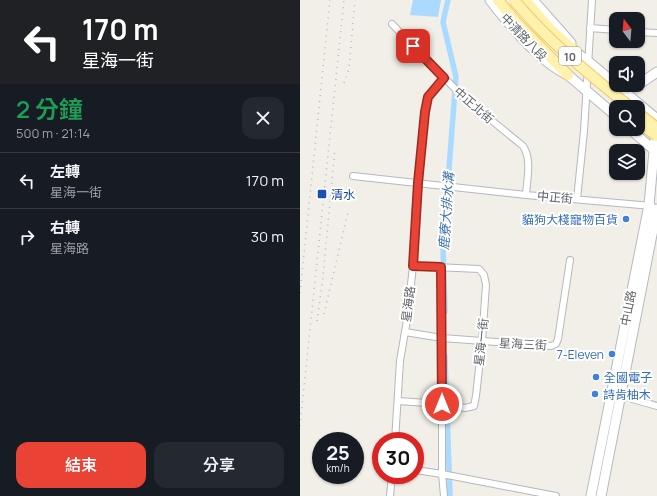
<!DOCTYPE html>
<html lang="zh-TW">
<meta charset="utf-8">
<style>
:root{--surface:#171b24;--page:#242831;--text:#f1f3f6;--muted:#9ea1a6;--line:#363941;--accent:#ea4335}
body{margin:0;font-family:Manrope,"Noto Sans TC",sans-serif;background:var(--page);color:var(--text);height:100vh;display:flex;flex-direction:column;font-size:15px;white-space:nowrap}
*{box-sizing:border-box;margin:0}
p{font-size:13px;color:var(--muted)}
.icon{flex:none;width:22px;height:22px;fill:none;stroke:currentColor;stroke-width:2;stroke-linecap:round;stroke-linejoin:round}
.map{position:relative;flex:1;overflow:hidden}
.sheet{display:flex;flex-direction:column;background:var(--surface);width:300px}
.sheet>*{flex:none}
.top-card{background:#202124;color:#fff;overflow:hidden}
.needle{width:26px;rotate:344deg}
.fabs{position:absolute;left:309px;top:12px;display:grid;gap:8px}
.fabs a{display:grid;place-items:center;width:36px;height:36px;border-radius:8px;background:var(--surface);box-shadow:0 1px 3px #0004;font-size:20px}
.speed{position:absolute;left:12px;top:432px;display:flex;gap:8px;font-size:20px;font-weight:700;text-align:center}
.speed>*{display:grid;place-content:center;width:52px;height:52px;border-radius:50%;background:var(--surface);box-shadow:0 1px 3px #0004;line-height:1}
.speed small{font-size:10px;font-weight:400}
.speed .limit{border:6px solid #d22;background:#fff;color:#111}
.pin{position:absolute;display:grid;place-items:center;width:34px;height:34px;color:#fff;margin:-17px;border-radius:8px;box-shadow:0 2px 6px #0006}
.me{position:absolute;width:44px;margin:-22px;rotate:0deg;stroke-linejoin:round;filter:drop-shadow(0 0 3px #0008)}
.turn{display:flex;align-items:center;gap:14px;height:84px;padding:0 16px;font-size:18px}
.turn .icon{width:52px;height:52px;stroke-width:2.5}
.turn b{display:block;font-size:28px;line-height:34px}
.round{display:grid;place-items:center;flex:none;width:42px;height:42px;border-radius:12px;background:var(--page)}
.overview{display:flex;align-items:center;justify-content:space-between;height:68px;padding:0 16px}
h1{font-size:24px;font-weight:600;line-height:30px;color:#1e9e55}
.action{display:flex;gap:8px;margin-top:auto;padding:8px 16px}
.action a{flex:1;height:46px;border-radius:12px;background:var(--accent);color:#fff;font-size:16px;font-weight:600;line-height:46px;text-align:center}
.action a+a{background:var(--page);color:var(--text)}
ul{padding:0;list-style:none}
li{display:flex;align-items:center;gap:12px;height:56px;padding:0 16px;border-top:1px solid var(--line)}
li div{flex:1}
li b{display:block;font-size:15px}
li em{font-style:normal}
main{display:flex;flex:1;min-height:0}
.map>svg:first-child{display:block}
.water{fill:#aadaff}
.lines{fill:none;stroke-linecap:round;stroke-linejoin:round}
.canal{stroke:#aadaff;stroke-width:5.5}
.street-casing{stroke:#b5b8bc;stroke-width:8}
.secondary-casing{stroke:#b6babf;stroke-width:11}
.primary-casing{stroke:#f2c960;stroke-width:12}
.street{stroke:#fff;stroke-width:6}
.secondary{stroke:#fff;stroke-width:9}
.primary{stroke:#fff2af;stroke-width:10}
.rail{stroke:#b6b7b8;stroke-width:1.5;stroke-dasharray:1 5;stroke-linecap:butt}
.primary-bridge-casing{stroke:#f2c960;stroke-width:12;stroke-linecap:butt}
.primary-bridge{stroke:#fff2af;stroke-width:10}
.route-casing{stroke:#982c22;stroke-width:10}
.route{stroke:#ea4335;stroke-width:7}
.transit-dot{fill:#1a4fb4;stroke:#fff;stroke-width:1.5}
.shop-dot{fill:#3f7fe0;stroke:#fff;stroke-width:1.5}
.labels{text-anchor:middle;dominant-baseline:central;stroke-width:4;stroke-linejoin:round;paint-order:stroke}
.shield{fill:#fff;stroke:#8f9295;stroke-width:1}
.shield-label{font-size:11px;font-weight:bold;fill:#5f6368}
.street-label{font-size:12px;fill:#5f6368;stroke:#fff}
.transit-label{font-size:12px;fill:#164399;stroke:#fff;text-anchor:start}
.shop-label{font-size:12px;fill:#366cbe;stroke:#fff;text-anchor:end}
.water-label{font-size:13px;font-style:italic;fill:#4174aa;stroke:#fff}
</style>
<main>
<section class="sheet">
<div class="top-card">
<div class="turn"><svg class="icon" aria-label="left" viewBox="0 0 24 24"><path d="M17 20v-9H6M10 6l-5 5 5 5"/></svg><div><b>170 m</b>星海一街</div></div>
</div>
<div class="overview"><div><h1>2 分鐘</h1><p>500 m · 21:14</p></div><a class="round"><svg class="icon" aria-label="close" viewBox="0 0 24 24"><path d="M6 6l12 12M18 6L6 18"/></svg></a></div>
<ul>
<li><svg class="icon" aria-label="left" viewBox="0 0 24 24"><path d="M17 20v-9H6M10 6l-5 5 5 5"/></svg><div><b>左轉</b><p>星海一街</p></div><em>170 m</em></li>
<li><svg class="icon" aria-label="right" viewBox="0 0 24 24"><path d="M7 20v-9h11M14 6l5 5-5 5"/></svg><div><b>右轉</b><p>星海路</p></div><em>30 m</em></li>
</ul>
<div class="action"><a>結束</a><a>分享</a></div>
</section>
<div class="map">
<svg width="357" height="496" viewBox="0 0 357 496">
<rect width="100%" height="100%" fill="#f1efe8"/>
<path class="water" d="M 113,0 L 141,0 L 138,17 L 110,15 Z"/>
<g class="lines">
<path class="canal" d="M 145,312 L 143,247 L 156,77 L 143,22 L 148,0
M 145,356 L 150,496"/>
<defs>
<path id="street" d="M 92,24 L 163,97 L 223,146 C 232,159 227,179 226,195
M 290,28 L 316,30
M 338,32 L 357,33
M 53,176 L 226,195 L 352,206
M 277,199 L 284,131 L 292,0
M 141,267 L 142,318 L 142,474 L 144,496
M 105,332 L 142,338 L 251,346 L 256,344 L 258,339 L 270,260
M 318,395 L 357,406
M 98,401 L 142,404 L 165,408 L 174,406 L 176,396 L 182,341 L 186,285 L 184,275 L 179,269 L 113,266
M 95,441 L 100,361 L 107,320 L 113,266 L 118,183 L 125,112 L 128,97 L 144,78
M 115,470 L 142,474 L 256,496
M 90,496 L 92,475"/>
<path id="secondary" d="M 190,0 C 209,25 240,62 268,75 L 316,116
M 233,0 L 271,43
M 277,53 L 289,62 L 357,119
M 338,84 L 341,83 L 357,72
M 318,87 L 331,85
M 330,129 L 356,152
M 291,496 L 349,205 L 357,119
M 301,496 L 357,209"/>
<path id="primary" d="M 198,0 L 216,22 L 268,75
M 225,0 L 251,30 L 277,53"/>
</defs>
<use href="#street" class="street-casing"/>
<use href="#secondary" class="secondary-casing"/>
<use href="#primary" class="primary-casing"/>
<use href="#street" class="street"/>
<use href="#secondary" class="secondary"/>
<use href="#primary" class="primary"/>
<path class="rail" d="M 44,83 L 49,69 L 55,0
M 0,293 L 30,0
M 24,314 L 48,212
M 17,321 L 23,277 L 35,148
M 0,426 L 44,0"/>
<defs>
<path id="primary-bridge" d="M 214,0 C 247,40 290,75 330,107
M 338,113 L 357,128
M 344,126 L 357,136"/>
</defs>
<use href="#primary-bridge" class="primary-bridge-casing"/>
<use href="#primary-bridge" class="primary-bridge"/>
</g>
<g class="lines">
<defs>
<path id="route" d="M 113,46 L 144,78 L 128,97 L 125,112 L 118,183 L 113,266 L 141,267 L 142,404"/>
</defs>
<use href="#route" class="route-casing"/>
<use href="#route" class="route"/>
</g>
<rect class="transit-dot" x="17" y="189" width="10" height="10" rx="2"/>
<g class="shop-dot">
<circle cx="326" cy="219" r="4"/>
<circle cx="312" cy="354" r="4"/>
<circle cx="296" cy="377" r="4"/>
<circle cx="295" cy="394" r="4"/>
</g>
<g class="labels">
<rect class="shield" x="259" y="47" width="22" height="18" rx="3"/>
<g class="shield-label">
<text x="270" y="56">10</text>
</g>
<g class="street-label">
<text transform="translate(224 37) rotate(46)">中清路八段</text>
<text transform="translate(174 105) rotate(41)">中正北街</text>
<text transform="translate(255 197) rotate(5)">中正街</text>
<text transform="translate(108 304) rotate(-83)">星海路</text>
<text transform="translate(328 308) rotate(-79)">中山路</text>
<text transform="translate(181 342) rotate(-84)">星海一街</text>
<text transform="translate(223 344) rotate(3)">星海三街</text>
</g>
<g class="transit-label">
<text x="31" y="194">清水</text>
</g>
<g class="shop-label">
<text x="318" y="219">貓狗大棧寵物百貨</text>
<text x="304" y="354">7-Eleven</text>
<text x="304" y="377" text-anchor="start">全國電子</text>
<text x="303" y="394" text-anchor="start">詩肯柚木</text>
</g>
<g class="water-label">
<text transform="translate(146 211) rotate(-86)">鹿寮大排水溝</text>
</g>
</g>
</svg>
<div class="fabs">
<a><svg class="needle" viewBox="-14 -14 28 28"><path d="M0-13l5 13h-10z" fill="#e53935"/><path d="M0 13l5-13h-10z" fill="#9ea1a6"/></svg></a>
<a><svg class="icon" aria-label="sound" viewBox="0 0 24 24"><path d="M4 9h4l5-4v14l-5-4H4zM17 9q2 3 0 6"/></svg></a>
<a><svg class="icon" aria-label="search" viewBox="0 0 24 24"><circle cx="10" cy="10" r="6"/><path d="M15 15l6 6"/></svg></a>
<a><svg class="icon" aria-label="layers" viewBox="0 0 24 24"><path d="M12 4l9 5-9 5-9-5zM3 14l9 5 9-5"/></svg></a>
</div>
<div class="speed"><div>25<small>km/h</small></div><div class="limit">30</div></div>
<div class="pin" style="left:113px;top:46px;background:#d93025"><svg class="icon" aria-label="arrive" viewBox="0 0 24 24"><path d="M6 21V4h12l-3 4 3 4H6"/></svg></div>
<svg class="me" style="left:142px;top:404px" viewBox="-20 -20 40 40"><circle r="17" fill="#ea4335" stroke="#fff" stroke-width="3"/><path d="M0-11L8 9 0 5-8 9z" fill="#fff"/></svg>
</div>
</main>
